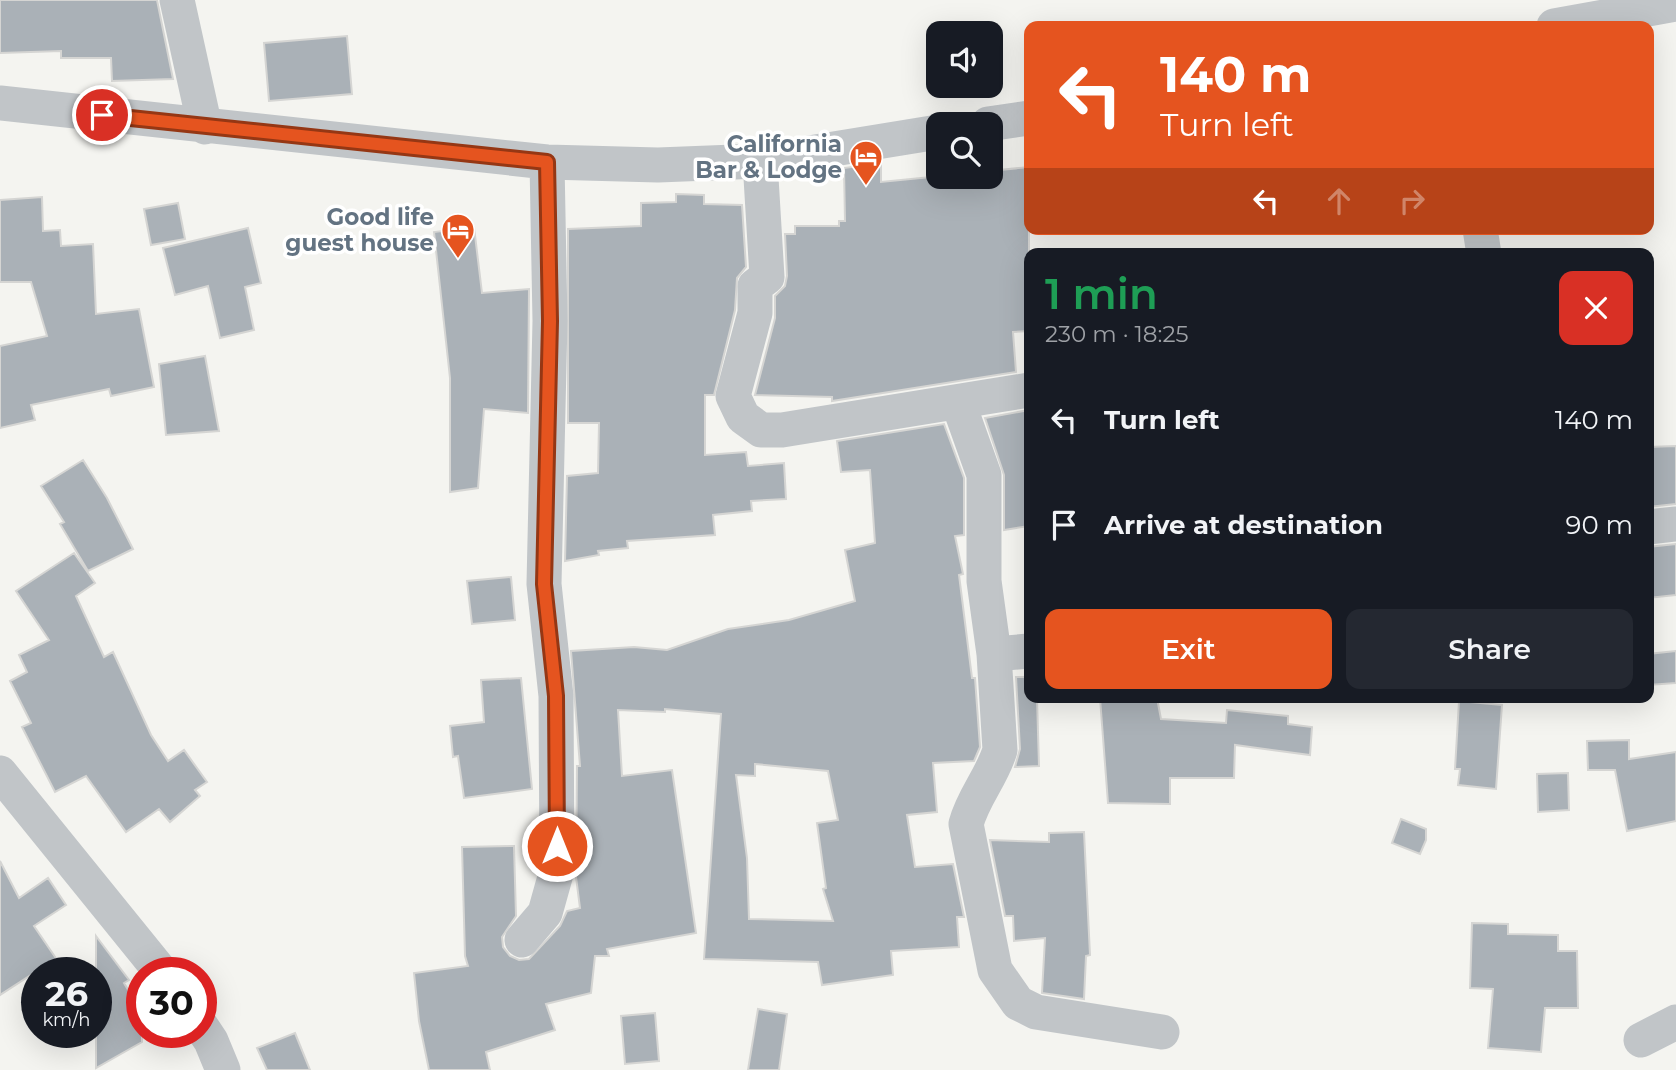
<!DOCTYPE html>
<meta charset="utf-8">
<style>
:root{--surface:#171b24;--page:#242831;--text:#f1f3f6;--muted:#9ea1a6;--accent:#e5541f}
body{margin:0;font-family:Montserrat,sans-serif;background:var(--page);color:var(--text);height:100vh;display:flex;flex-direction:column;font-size:26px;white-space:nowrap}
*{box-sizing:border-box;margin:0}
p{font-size:23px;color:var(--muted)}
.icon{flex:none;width:38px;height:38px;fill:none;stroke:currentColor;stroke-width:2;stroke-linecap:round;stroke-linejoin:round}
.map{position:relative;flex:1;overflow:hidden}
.details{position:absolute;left:1024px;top:248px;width:630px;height:455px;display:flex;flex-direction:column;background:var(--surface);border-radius:14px;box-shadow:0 7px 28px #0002}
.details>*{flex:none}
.banner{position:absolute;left:1024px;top:21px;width:630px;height:214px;border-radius:14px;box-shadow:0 7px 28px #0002;background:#e5541f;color:#fff;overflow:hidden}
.tools{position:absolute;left:926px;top:21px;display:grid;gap:14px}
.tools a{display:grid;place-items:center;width:77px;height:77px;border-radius:14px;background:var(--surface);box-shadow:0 7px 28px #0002;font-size:35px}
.speed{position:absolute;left:21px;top:957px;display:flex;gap:14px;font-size:35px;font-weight:700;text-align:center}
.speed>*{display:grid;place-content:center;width:91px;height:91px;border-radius:50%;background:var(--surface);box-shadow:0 7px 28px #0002;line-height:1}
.speed small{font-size:18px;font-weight:400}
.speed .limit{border:10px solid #d22;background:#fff;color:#111}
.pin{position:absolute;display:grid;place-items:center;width:60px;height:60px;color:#fff;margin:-30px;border:4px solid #fff;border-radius:50%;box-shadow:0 2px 7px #0007}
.me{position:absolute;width:77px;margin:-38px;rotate:0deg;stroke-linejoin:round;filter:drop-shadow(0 0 5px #0008)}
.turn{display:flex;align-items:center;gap:24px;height:147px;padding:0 21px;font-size:32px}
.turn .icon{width:91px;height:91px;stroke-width:2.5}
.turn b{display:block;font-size:49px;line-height:60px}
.lanes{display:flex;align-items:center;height:66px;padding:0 21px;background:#0003;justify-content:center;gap:35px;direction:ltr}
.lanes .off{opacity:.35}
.round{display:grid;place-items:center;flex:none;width:74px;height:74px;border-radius:14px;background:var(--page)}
.overview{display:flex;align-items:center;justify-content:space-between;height:119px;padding:0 21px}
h1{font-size:42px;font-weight:600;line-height:52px;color:#1e9e55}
.action{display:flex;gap:14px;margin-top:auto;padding:14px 21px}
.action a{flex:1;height:80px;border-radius:14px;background:var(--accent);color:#fff;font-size:28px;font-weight:600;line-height:80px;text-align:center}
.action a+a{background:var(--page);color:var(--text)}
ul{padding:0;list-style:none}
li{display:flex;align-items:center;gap:21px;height:105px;padding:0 21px}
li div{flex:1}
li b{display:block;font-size:26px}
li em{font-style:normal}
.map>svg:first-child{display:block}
.building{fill:#aab1b7;stroke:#d5d5d3;stroke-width:2;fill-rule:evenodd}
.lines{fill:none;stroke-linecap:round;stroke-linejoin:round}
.minor{stroke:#c1c5c8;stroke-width:35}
.route-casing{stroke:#953714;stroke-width:18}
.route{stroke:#e5541f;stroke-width:12}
.labels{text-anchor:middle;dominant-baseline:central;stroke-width:7;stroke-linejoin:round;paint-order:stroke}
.poi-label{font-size:23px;font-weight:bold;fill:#637382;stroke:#fff;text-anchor:end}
</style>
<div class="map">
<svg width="1676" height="1070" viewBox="0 0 1676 1070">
<rect width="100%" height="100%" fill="#f4f4f0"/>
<path class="building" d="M 0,0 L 157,0 L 173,79 L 112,81 L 111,58 L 61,58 L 61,51 L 0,53 Z
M 347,36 L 352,94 L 269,101 L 264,43 Z
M 881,163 L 881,182 L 931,177 L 990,177 L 990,171 L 1029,167 L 1029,331 L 1013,332 L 1016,372 L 832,401 L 832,397 L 755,395 L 775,318 L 775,296 L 785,286 L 787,276 L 785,234 L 795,234 L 795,226 L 839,226 L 839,221 L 845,221 L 844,168 Z
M 676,194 L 704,195 L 704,204 L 742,205 L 746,267 L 737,278 L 735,310 L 714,395 L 705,395 L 705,455 L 746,452 L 748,466 L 784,463 L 786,499 L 751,501 L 752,511 L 713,515 L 715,535 L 627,541 L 628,548 L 598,551 L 599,555 L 565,561 L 567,476 L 598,473 L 599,423 L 568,423 L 568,229 L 641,226 L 641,203 L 676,202 Z
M 42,197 L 43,231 L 60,230 L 61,246 L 93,244 L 96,314 L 139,309 L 154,387 L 111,396 L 109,389 L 31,405 L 35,420 L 0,428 L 0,346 L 47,336 L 31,282 L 0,282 L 0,200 Z
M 178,203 L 185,239 L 151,245 L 144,209 Z
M 474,227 L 482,293 L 529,289 L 528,413 L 484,409 L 478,488 L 450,492 L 450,378 L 434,232 Z
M 248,228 L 261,283 L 245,287 L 254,330 L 220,338 L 208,286 L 175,295 L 163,248 Z
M 205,356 L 219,431 L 166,435 L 159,364 Z
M 1029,410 L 1029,526 L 1004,530 L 1004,475 L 985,418 Z
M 944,424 L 964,478 L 964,535 L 955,536 L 963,574 L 959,575 L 972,678 L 975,678 L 980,747 L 974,761 L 933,763 L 937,812 L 907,815 L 915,867 L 953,864 L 964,917 L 957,917 L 959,947 L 891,951 L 893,975 L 822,985 L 818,962 L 704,959 L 721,714 L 665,709 L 665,712 L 618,710 L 622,776 L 672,770 L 696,933 L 607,949 L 609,956 L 595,956 L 591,993 L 546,1004 L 555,1030 L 486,1052 L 490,1070 L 429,1070 L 419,1021 L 414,973 L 468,966 L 465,956 L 462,847 L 514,846 L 516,916 L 502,937 L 503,947 L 510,956 L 519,960 L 529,959 L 560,926 L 567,911 L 580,908 L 576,877 L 577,766 L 580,766 L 571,651 L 634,647 L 667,650 L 728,629 L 789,620 L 855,601 L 845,550 L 875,543 L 870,470 L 841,472 L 837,441 ZM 755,764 L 828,771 L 838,820 L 817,823 L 826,888 L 823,889 L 833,921 L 749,919 L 747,858 L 736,775 L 755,776 Z
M 1676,446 L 1676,504 L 1648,507 L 1648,447 Z
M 83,460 L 107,498 L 133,549 L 88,571 L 60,524 L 64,522 L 41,486 Z
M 1676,544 L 1676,595 L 1648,598 L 1648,547 Z
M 74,553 L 95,583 L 76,596 L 104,657 L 113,652 L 151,735 L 168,761 L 184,750 L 207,782 L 195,790 L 200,796 L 170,822 L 159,809 L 126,832 L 86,776 L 55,792 L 22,727 L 31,723 L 10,681 L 27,672 L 19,655 L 49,640 L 16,591 Z
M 511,577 L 515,620 L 472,624 L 467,581 Z
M 1676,651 L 1676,683 L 1648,685 L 1648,654 Z
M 1016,677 L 1029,677 L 1029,698 L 1037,698 L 1039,766 L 1015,767 L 1020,749 Z
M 521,678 L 532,789 L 464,798 L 458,756 L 453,757 L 450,726 L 484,722 L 481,680 Z
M 1100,698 L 1157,698 L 1161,719 L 1226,723 L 1227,710 L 1288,716 L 1288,724 L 1312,727 L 1310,755 L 1235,745 L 1234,778 L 1170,778 L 1170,804 L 1108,803 Z
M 1459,701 L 1502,705 L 1496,789 L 1458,785 L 1460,769 L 1455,769 Z
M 1629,740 L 1629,759 L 1676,752 L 1676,821 L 1627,831 L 1615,770 L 1588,770 L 1587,741 Z
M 1568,773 L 1569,810 L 1538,812 L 1537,774 Z
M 1401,819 L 1426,829 L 1426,840 L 1420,854 L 1392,843 Z
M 1084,832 L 1090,955 L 1086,956 L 1084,999 L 1042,993 L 1045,938 L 1014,941 L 1013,916 L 1005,916 L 990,840 L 1049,842 L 1049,833 Z
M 0,861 L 19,898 L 48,878 L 66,905 L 34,926 L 66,973 L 34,973 L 0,995 Z
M 1472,923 L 1508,924 L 1508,934 L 1558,935 L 1558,951 L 1577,951 L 1578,1008 L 1545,1008 L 1541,1052 L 1488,1048 L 1493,989 L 1470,988 Z
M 96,936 L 129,980 L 124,983 L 142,1013 L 142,1042 L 96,1068 Z
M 758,1009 L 787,1014 L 779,1070 L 748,1070 Z
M 655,1013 L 659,1061 L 625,1064 L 621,1016 Z
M 295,1033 L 310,1070 L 267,1070 L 257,1048 Z"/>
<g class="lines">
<path class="minor" d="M 177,0 L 205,127
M 1554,26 L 1676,4
M 0,103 L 547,162 L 658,165 L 760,161 L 938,132
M 988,124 L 1029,118
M 760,161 L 767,277 L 755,286 L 755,313 L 733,396 L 743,417 L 761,430 L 782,430 L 1029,390
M 1480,229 L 1484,254
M 958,402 L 984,475 L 984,581 L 994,654 L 1000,750 C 992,777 973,797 966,824 L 995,970 L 1018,1003 L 1036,1012 L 1162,1032
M 1648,527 L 1676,524
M 994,654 L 1029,651
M 0,773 L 162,973
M 522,940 L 545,913 L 557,870 L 556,696 L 544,584 L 550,321 L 547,162
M 201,1026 L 211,1041 L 223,1070
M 1641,1040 L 1676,1022"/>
</g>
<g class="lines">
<defs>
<path id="route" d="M 102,115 L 547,162 L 550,321 L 544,584 L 556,696 L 557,846"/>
</defs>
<use href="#route" class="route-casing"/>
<use href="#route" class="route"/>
</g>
<defs>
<symbol id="hotel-pin" viewBox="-11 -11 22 30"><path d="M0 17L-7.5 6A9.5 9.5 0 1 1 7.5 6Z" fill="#e5541f" stroke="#fff"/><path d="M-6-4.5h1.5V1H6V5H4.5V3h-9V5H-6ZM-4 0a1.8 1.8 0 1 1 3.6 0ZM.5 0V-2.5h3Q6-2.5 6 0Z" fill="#fff"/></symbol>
</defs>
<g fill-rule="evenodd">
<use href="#hotel-pin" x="847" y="138" width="38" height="52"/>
<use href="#hotel-pin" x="439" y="211" width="38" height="52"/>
</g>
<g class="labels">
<g class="poi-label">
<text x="842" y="144">California<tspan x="842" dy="26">Bar &amp; Lodge</tspan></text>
<text x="434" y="217">Good life<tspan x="434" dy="26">guest house</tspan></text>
</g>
</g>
</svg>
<div class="tools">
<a><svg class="icon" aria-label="sound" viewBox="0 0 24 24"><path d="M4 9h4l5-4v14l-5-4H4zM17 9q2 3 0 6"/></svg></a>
<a><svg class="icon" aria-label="search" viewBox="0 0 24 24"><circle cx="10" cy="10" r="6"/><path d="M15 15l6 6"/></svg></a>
</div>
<div class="speed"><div>26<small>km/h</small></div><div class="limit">30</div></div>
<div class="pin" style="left:102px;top:115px;background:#d93025"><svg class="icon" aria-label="arrive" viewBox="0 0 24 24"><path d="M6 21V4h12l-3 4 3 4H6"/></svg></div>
<svg class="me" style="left:557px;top:846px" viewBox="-20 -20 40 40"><circle r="17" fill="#e5541f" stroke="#fff" stroke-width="3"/><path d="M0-11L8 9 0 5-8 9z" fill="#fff"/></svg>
<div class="banner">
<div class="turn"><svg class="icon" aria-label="left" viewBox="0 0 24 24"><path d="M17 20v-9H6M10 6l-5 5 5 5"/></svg><div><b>140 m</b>Turn left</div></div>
<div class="lanes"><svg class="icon" aria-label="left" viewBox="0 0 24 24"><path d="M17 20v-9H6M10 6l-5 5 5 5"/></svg><svg class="icon off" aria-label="ahead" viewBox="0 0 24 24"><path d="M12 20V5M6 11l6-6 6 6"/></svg><svg class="icon off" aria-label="right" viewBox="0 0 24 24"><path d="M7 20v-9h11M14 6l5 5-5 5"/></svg></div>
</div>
<section class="details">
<div class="overview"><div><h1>1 min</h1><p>230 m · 18:25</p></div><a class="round" style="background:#d93025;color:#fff"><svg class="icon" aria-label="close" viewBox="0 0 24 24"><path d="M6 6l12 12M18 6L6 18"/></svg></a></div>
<ul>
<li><svg class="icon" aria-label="left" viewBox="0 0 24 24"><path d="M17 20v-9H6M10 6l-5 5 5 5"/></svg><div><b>Turn left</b></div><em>140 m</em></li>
<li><svg class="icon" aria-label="arrive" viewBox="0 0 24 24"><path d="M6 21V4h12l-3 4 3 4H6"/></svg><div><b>Arrive at destination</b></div><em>90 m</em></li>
</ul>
<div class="action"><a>Exit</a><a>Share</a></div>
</section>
</div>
